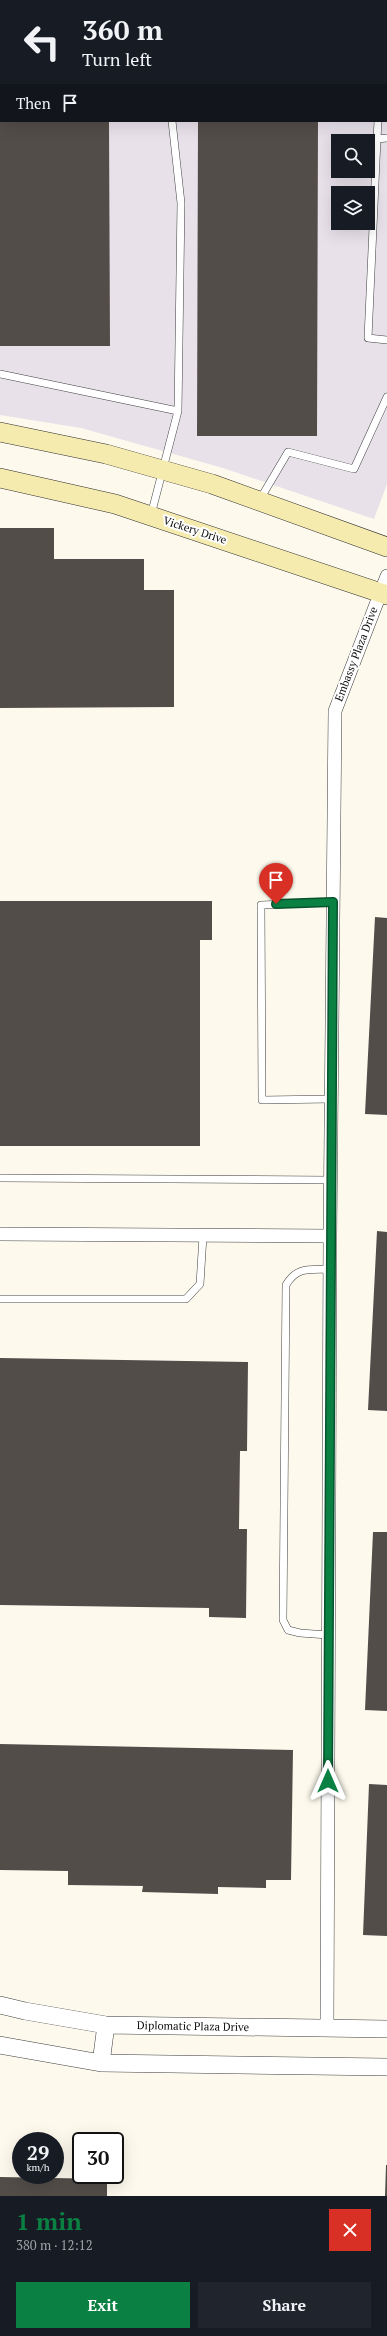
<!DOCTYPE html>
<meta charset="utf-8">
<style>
:root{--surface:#171b24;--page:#20242c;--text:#f1f3f6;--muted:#9ea1a6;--accent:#0b8043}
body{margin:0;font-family:"PT Serif",serif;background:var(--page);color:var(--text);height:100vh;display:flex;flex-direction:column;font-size:15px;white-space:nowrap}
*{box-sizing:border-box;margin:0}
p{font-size:13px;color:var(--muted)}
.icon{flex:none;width:22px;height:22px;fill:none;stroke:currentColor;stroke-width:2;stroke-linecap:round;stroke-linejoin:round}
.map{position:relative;height:2196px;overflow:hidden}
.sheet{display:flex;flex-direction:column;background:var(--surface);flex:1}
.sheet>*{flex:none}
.guide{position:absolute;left:0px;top:0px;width:387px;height:122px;box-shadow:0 4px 16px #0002;background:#171b24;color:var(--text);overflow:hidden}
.buttons{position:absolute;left:331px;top:134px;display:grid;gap:8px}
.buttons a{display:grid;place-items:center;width:44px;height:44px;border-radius:0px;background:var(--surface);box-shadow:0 4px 16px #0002;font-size:20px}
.speed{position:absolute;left:12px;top:2132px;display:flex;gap:8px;font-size:20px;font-weight:700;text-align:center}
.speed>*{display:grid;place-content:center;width:52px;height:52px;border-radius:50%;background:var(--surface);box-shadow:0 4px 16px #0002;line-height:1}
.speed small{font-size:10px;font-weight:400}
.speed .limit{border:2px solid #111;border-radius:6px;background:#fff;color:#111}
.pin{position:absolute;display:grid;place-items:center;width:34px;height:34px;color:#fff;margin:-41px -17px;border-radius:50% 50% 50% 0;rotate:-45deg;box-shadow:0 0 4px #0007}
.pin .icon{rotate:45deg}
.me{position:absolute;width:44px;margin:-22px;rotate:0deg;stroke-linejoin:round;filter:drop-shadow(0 0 3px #0008)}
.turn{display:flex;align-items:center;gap:14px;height:84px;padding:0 16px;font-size:18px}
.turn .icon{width:52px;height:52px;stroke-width:2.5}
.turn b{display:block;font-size:28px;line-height:34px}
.then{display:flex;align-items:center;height:38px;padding:0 16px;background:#0003;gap:8px;font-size:15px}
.round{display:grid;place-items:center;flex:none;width:42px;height:42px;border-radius:0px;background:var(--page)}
.headline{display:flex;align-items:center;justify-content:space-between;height:68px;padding:0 16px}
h1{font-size:24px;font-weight:700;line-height:30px;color:var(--accent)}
.cta{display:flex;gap:8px;margin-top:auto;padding:8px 16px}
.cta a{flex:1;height:46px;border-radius:0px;background:var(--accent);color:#fff;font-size:16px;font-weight:700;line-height:46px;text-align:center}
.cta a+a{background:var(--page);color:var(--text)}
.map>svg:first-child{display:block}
.industrial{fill:#e8e1ea;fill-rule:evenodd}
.building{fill:#534d49}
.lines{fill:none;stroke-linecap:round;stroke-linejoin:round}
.service-casing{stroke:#3f3f3f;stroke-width:8}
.minor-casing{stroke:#3f3f3f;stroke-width:14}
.tertiary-casing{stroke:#3f3f3f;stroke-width:18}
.secondary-casing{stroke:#2e2e2e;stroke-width:20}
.service{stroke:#fff;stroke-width:7}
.minor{stroke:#fff;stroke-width:13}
.tertiary{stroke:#fff;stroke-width:17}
.secondary{stroke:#f6ebaf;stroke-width:19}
.route-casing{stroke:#07532c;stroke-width:10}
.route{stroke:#0b8043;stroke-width:7}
.labels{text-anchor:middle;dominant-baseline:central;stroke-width:4;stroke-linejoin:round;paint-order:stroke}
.street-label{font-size:11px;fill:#0c0c0c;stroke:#fff}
</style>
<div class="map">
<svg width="387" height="2196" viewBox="0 0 387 2196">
<rect width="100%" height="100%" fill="#fdf9ed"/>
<path class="industrial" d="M 0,47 L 1,121 L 386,121 L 387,51 L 387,484 L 374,519 L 223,468 L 81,428 L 0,415 ZM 338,141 L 368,141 L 368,171 L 338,171 ZM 338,193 L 368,193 L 368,223 L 338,223 Z"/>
<path class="building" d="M 0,121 L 109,121 L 110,346 L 0,346 Z
M 198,121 L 318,121 L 317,436 L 197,436 Z
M 0,528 L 54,528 L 54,559 L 144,559 L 144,590 L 174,590 L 174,707 L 0,708 Z
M 0,901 L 212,901 L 212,940 L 200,940 L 200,1146 L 0,1146 Z
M 375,917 L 387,918 L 387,1115 L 365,1114 Z
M 377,1231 L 387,1232 L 387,1411 L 368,1410 Z
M 0,1358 L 248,1362 L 247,1451 L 240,1451 L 239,1529 L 247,1529 L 246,1618 L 209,1617 L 209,1608 L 0,1605 Z
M 373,1532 L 387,1532 L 387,1711 L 365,1710 Z
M 0,1744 L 293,1750 L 291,1880 L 266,1880 L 266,1888 L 218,1887 L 218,1894 L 142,1892 L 143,1886 L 68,1885 L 68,1871 L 0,1870 Z
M 369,1784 L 387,1785 L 387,1936 L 363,1935 Z
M 386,2165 L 387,2165 L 387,2196 L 385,2196 Z
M 0,2177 L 107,2179 L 107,2196 L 0,2196 Z"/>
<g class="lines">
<defs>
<path id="service" d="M 102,1 L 102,0
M 227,1 L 227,0
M 0,73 L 1,73
M 172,121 L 181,203 L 178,411
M 387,138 L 377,139 L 368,338 L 387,340
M 377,139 L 378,121
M 0,374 L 178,411 L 151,515
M 259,501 L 288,452 L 354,469 L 387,397
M 331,1099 L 262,1100 L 261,905 L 333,902
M 0,1178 L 330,1180
M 0,1299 L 186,1299 L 200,1284 L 203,1236
M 328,1635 L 300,1633 L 288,1630 L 283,1620 L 286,1285 C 297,1266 310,1270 330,1269"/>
<path id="minor" d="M 167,1 L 167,0
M 0,11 L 1,11
M 386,14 L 387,14
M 0,1234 L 330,1236
M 327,2028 L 330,1236 L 335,711 L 387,576"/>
<path id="tertiary" d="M 0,2005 L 25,2011 L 106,2025 L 387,2029
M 0,2045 L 101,2063 L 387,2067
M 101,2063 L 106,2025"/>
<path id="secondary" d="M 0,432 L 106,454 L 212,484 L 387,547
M 0,478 L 115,504 L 387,595"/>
</defs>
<use href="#service" class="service-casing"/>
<use href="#minor" class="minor-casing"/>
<use href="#tertiary" class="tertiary-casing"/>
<use href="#secondary" class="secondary-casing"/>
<use href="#service" class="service"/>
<use href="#minor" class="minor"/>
<use href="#tertiary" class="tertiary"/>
<use href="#secondary" class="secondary"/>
</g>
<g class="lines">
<defs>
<path id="route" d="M 276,904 L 333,902 L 328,1781"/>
</defs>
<use href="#route" class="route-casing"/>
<use href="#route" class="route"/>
</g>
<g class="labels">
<g class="street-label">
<text transform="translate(195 530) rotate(18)">Vickery Drive</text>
<text transform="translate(356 654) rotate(-69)">Embassy Plaza Drive</text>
<text transform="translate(193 2026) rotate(1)">Diplomatic Plaza Drive</text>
</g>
</g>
</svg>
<div class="buttons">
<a><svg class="icon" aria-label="search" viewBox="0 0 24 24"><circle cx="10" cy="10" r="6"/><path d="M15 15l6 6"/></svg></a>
<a><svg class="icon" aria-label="layers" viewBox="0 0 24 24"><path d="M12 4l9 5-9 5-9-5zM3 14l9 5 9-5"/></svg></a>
</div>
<div class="speed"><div>29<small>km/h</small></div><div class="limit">30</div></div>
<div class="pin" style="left:276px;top:904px;background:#d93025"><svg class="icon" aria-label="arrive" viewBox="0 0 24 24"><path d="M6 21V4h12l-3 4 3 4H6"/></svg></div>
<svg class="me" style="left:328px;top:1781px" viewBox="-20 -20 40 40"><path d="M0-17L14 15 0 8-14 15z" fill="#0b8043" stroke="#fff" stroke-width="4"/></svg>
<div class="guide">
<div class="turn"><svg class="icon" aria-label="left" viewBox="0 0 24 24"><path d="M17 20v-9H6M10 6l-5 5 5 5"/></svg><div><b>360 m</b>Turn left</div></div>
<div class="then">Then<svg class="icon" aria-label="arrive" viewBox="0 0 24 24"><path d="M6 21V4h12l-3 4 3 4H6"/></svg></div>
</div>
</div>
<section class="sheet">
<div class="headline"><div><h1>1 min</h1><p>380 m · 12:12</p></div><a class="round" style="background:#d93025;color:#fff"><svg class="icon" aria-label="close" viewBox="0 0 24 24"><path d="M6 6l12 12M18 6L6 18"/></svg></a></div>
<div class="cta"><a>Exit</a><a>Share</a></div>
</section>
